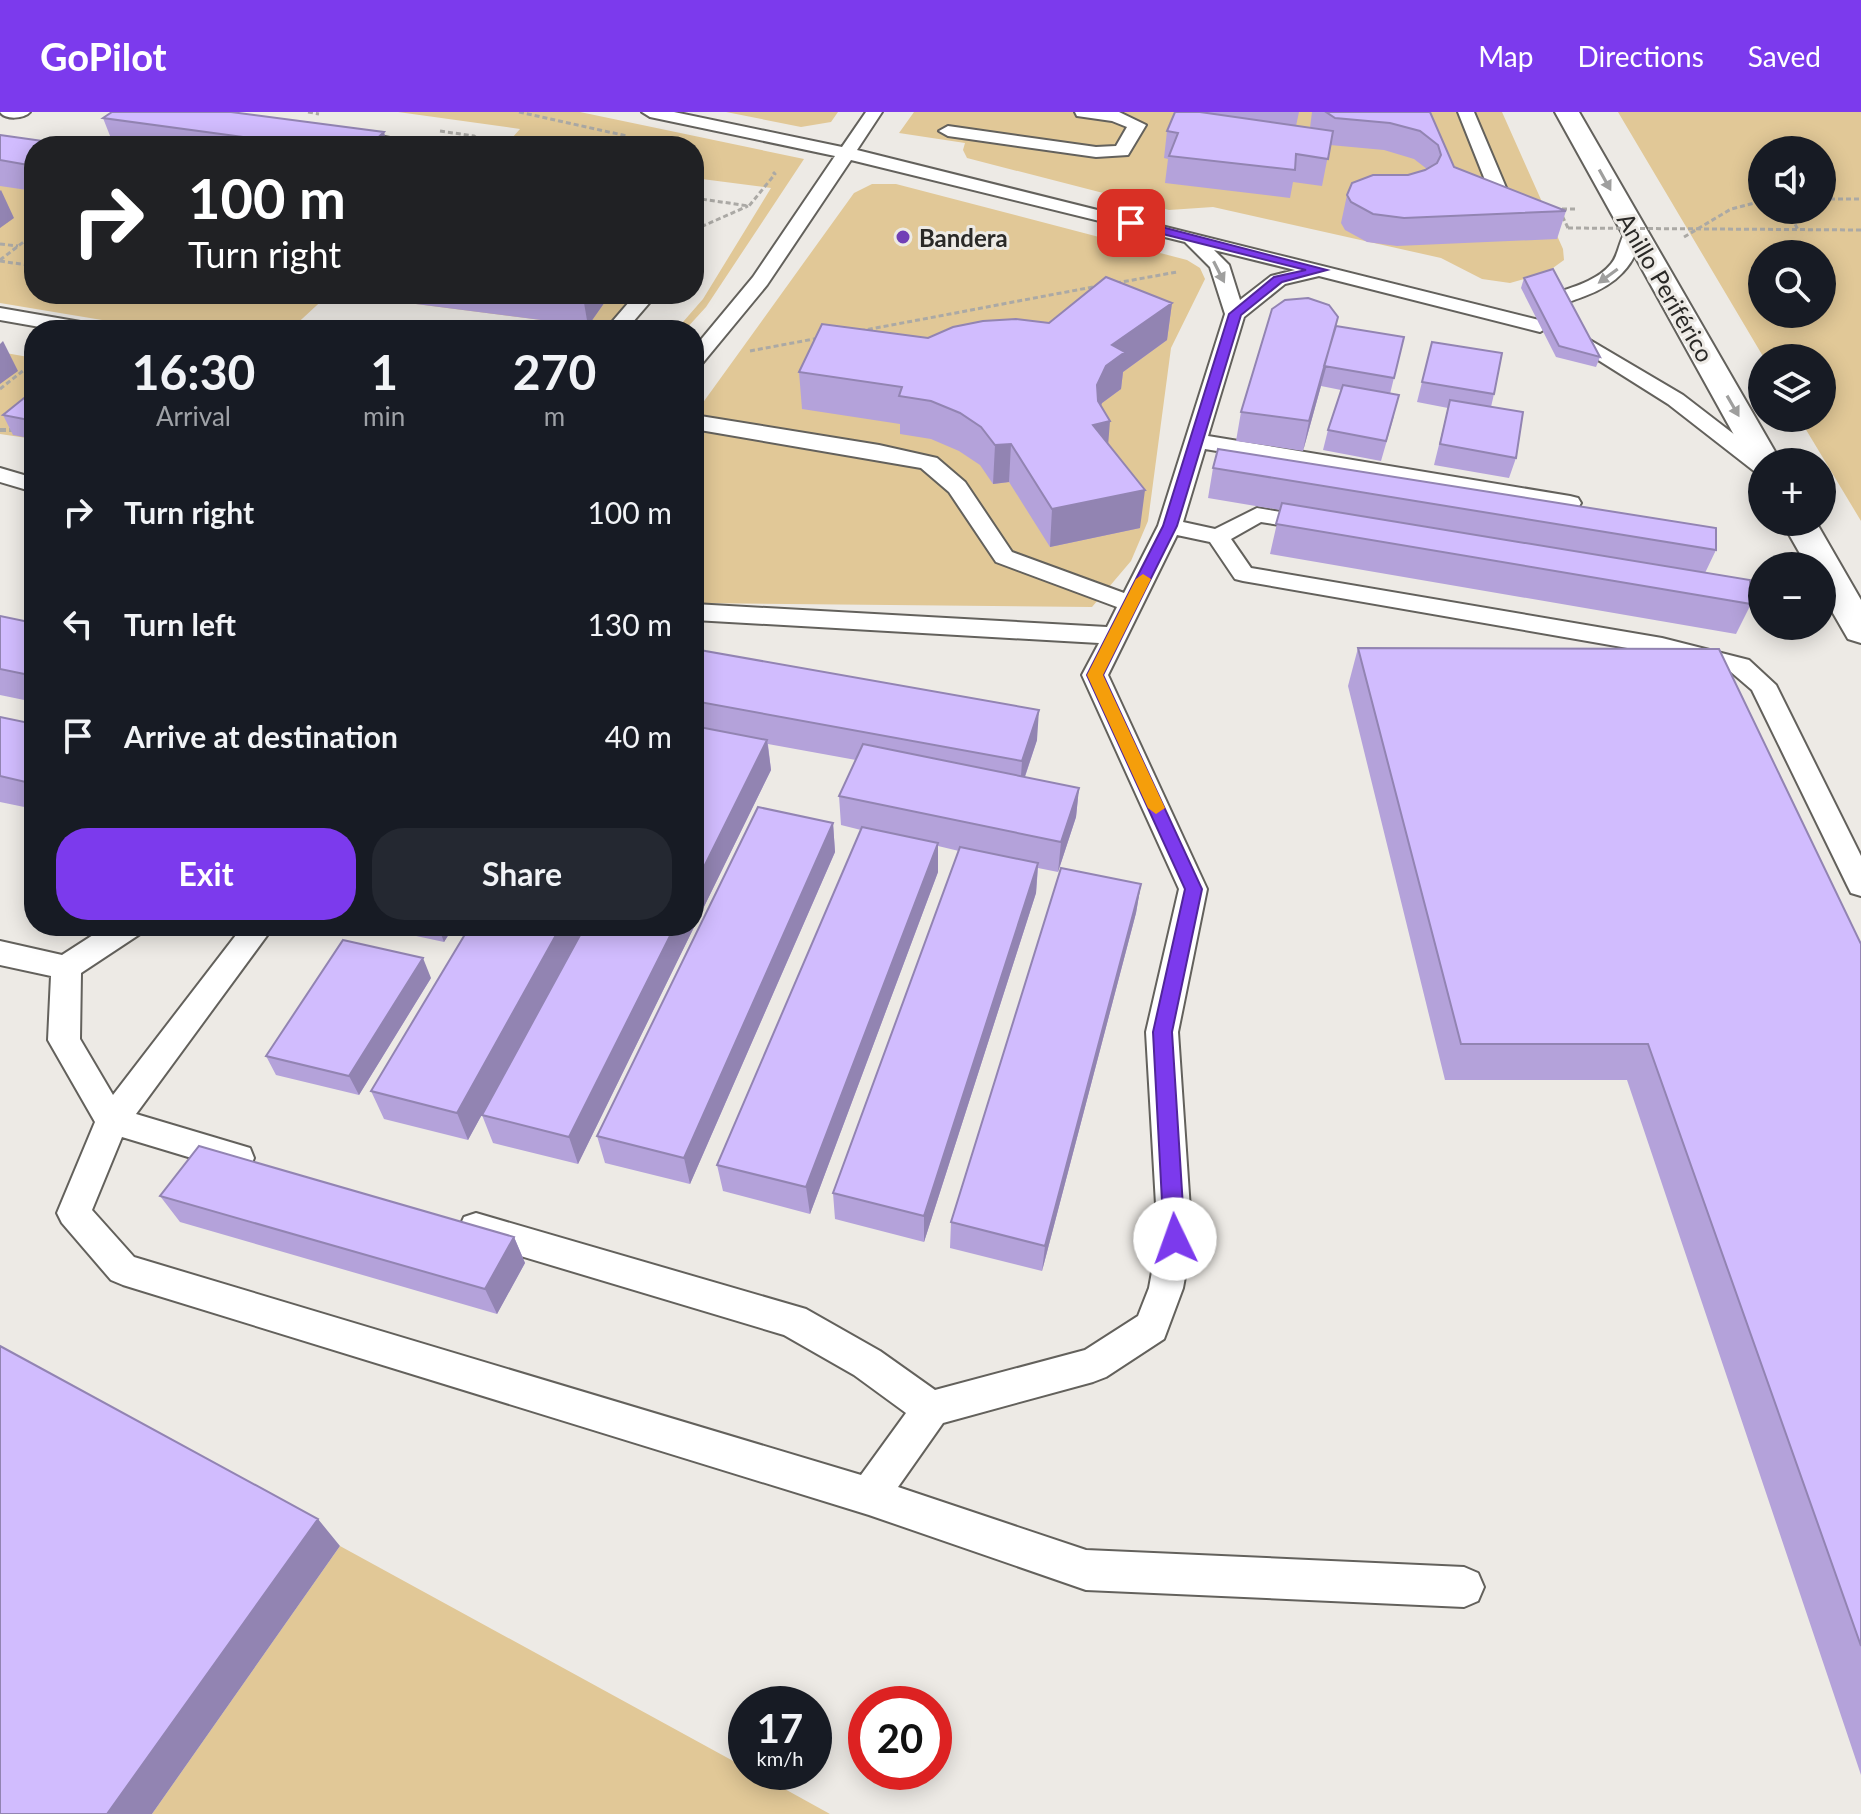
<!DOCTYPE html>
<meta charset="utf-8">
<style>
:root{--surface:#171b24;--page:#242831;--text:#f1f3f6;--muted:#9ea1a6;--accent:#7c3aed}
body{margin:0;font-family:Lato,sans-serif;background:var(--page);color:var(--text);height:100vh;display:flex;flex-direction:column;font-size:30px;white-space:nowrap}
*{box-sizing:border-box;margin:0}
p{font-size:26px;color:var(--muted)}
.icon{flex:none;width:44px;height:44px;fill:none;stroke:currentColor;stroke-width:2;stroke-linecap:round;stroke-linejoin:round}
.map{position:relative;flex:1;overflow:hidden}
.panel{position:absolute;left:24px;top:208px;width:680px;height:616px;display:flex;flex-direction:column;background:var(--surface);border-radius:32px;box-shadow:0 4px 20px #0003}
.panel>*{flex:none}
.hud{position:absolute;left:24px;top:24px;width:680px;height:168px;border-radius:32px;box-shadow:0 4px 20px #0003;background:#202124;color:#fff;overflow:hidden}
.tools{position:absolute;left:1748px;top:24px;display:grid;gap:16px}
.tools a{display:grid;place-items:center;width:88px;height:88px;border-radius:50%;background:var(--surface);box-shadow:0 4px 20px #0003;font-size:40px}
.speed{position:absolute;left:728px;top:1574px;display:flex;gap:16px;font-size:40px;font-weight:700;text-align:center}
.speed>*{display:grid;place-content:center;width:104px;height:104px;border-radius:50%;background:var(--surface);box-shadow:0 4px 20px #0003;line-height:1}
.speed small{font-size:20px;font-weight:400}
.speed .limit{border:12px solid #d22;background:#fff;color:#111}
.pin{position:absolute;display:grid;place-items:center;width:68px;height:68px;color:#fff;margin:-34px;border-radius:16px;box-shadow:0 4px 12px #0006}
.me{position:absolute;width:88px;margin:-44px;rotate:357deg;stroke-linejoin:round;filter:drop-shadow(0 0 6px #0008)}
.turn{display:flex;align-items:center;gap:28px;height:168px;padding:0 32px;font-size:36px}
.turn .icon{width:104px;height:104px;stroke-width:2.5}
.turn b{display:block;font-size:56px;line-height:68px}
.eta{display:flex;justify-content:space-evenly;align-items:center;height:136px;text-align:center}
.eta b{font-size:48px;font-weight:700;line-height:56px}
.primary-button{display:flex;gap:16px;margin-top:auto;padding:16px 32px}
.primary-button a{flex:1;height:92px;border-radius:32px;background:var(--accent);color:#fff;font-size:32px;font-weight:700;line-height:92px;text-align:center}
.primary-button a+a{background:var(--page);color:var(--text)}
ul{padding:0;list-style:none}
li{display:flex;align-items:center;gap:24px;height:112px;padding:0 32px}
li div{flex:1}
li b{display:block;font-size:30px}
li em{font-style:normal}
header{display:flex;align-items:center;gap:48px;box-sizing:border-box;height:112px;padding:0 40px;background:var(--accent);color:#fff}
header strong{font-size:38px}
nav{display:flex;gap:44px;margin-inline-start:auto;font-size:28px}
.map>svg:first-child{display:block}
.green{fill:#e1c897;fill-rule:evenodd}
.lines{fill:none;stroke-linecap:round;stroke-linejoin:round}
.service-casing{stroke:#63615c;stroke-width:4}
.primary-casing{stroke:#63615c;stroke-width:4}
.path-far1{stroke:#aba9a5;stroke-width:3;stroke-dasharray:5 3;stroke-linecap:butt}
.path{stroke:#aba9a5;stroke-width:4;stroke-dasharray:6 3;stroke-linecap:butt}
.service{fill:#fff;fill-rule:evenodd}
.primary{fill:#fff;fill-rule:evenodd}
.path-bridge{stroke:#aba9a5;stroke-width:3;stroke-dasharray:5 3;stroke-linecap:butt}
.wall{fill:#b4a2da}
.shaded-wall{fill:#9284b2}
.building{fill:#d1bcfe;stroke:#9284b2;stroke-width:2}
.oneway{fill:#9f9f9e}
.route{fill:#7c3aed;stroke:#51269a;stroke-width:2}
.slow{fill:#f59e0b}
.poi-dot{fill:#713fb6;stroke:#edeae5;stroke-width:3}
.labels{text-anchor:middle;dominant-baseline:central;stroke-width:6;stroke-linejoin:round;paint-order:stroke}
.far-poi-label{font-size:24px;font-weight:bold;fill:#2a2927;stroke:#edeae5;text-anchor:start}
.far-street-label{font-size:24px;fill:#2a2927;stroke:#edeae5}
</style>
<header>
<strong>GoPilot</strong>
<nav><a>Map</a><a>Directions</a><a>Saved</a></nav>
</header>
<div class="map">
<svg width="1861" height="1702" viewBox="0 0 1861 1702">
<rect width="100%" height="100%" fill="#edeae5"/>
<path class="green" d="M 398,0 L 580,0 L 804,47 L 706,195 L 685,218 L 676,218 L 703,187 L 771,76 L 694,66 L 694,34 L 505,34 L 520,17 Z
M 726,0 L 838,0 L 831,10 L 801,15 Z
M 914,0 L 1502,0 L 1563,137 L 1564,148 L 1546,161 L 1510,171 L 1482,167 L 1441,146 L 1213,95 L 1169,98 L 967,46 L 963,38 L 965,31 L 899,21 Z
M 1618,0 L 1861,0 L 1861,409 L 1799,306 L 1822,306 L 1822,246 L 1764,246 ZM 1762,38 L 1822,38 L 1822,98 L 1762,98 ZM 1822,142 L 1822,202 L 1762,202 L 1762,142 Z
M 34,39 L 34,182 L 329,182 L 290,218 L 162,218 L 0,191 L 0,49 Z
M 872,72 L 896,72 L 1187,148 L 1200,156 L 1205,167 L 1171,236 L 1148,409 L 1131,449 L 1092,495 L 694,491 L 694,303 L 854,81 Z
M 338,182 L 652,182 L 617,218 L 552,218 L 558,210 Z
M 0,240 L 34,246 L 34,327 L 0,322 Z
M 340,1434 L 746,1656 L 746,1660 L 754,1660 L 830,1702 L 152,1702 Z"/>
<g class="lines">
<defs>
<path id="service" d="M 0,0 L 30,0 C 24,7 5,8 0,0 Z
M 642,0 L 674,0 L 842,35 L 866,0 L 882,0 L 857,38 L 1547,210 L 1550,214 L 1540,220 L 1319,164 L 1285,172 L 1244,205 L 1208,324 L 1570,384 L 1578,386 L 1581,391 L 1578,396 L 1570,398 L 1205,337 L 1183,410 L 1215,417 L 1257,396 L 1324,407 L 1328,412 L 1324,417 L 1316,419 L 1261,410 L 1231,427 L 1251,456 L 1662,526 L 1749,548 L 1776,573 L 1861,744 L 1861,784 L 1851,781 L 1847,773 L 1752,578 L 1731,560 L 1662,542 L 1243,469 L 1235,467 L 1210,430 L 1177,423 L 1108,563 L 1207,777 L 1178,920 L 1192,1127 L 1183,1176 L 1164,1227 L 1106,1265 L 1093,1270 L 943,1311 L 898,1375 L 1086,1438 L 1464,1455 L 1478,1461 L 1484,1475 L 1478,1489 L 1464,1495 L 1086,1478 L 869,1403 L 123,1173 L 111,1168 L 62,1111 L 57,1101 L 95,1010 L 48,928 L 51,864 L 0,853 L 0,829 L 62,843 L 107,814 L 145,814 L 140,822 L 81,861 L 80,927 L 113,983 L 243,814 L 274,814 L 136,1002 L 250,1036 L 254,1046 L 250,1056 L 238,1060 L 122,1025 L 92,1098 L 134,1145 L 861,1363 L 906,1301 L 854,1263 L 784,1223 L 464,1127 L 459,1116 L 464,1105 L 476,1101 L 806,1197 L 880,1239 L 935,1278 L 1085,1238 L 1138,1204 L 1149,1176 L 1158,1127 L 1146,920 L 1179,777 L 1082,563 L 1099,531 L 694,508 L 694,492 L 1107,515 L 1117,495 L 996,450 L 949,380 L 921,356 L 694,317 L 694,303 L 879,333 L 937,346 L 965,370 L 1012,440 L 1124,481 L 1158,414 L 1225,202 L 1210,155 L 1185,130 L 851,48 L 767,173 L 701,253 L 694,255 L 694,236 L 753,165 L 835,44 L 650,5 ZM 1214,138 L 1295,158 L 1271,164 L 1240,188 L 1229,153 Z
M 1075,0 L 1119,0 L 1146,13 L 1128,43 L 1096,45 L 948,24 L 939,19 L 948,14 L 1096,35 L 1116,34 L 1127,15 L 1112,9 L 1077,4 Z
M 1458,0 L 1474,0 L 1507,78 L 1504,82 L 1492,82 L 1489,78 Z
M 346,19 L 409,29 L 418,34 L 376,34 L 340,28 L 337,24 L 340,20 Z
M 1634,114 L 1643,120 C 1635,154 1617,172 1585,184 C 1574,188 1564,193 1553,190 L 1550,186 L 1553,182 C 1573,175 1597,169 1611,152 C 1621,141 1619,118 1634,114 Z
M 636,182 L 657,182 L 626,218 L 605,218 Z
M 0,196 L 92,212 L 102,218 L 57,218 L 0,208 Z
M 1583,224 L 1683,283 L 1770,350 L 1762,350 L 1762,361 L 1754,359 L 1668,292 L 1576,234 L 1573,230 Z
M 0,356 L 34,366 L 34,380 L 0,370 Z"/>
<path id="primary" d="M 1555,0 L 1579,0 L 1781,350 L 1762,350 L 1762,359 L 1753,357 L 1749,350 Z
M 1782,410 L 1816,410 L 1861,488 L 1861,531 L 1848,527 L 1822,482 L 1822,454 L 1807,454 Z"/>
</defs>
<use href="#service" class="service-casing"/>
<use href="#primary" class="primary-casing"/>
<path class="path-far1" d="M 308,0 L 319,2
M 519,0 L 627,24
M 440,19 L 474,24 L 478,27 L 475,34
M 694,86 L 749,94 L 775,62 L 773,60
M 1822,87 L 1861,87
M 1788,98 L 1798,118
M 1568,116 L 1559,97 L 1576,97
M 694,118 L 748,94
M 1684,125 L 1731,97 L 1762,89
M 0,132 L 18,134
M 0,148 L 34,122
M 0,149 L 34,154
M 1116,171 L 1177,160
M 860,219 L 1098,174
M 750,239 L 819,226
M 0,277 L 34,250"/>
<path class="path" d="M 0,318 L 14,318"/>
<use href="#service" class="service"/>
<use href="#primary" class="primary"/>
<path class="path-bridge" d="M 1568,116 L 1861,118"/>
</g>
<path class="wall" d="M 1175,0 L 1299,0 L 1296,14 L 1310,16 L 1312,0 L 1430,0 L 1454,55 L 1566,99 L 1557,127 L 1397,134 L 1367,130 L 1345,118 L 1341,111 L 1347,83 L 1427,57 L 1414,47 L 1384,38 L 1330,33 L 1322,74 L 1293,70 L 1290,86 L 1165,71 L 1168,47 L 1164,46 L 1167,19 Z
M 103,6 L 388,34 L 114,34 Z
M 0,23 L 71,33 L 72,34 L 34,34 L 34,79 L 0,74 Z
M 1524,166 L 1600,245 L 1596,255 L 1556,245 L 1521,176 Z
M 337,182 L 606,182 L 607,187 L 588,214 Z
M 1172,191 L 1167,228 L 1123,260 L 1121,277 L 1102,291 L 1101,293 L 1108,332 L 1140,416 L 1050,435 L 1009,370 L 993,372 L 980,353 L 959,339 L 931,327 L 900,322 L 900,312 L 802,297 L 799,260 L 928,226 L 1049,211 Z
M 1336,214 L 1404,225 L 1390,282 L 1394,304 L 1381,349 L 1323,338 L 1328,318 L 1341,278 L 1321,274 L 1303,339 L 1236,329 L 1241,300 Z
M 1432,230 L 1494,282 L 1491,295 L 1516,346 L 1509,366 L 1434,353 L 1448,296 L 1417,290 Z
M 34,278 L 34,327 L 13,323 L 3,303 Z
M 1213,356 L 1716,438 L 1705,461 L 1751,492 L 1736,522 L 1270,442 L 1280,398 L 1208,386 Z
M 0,504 L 34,511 L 34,590 L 0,583 Z
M 1358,536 L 1861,832 L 1861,1663 L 1627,968 L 1445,968 L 1348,574 Z
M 694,537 L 1037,628 L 1025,665 L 1079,676 L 1076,705 L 1058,760 L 1038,756 L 1036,781 L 924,1130 L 835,1107 L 833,1081 L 959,739 L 938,734 L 938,760 L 810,1102 L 723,1079 L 717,1053 L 861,718 L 841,713 L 839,684 L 856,648 L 768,632 L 771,658 L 578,1052 L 493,1031 L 482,1003 L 694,814 Z
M 0,605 L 34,612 L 34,697 L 0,690 Z
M 833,711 L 835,740 L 690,1072 L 605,1051 L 597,1024 Z
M 1141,772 L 1136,801 L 1042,1159 L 950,1136 L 951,1110 Z
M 370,814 L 454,814 L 444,830 Z
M 585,814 L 468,1028 L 384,1007 L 371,979 Z
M 431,866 L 359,983 L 276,963 L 266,944 Z
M 160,1084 L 514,1125 L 525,1151 L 497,1202 L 180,1110 Z"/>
<path class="shaded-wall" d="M 384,20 L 388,34 L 369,34 Z
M 1,78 L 14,106 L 0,116 L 0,79 Z
M 585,182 L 606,182 L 607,187 L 588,214 L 583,185 Z
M 1172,191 L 1167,228 L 1123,260 L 1121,277 L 1102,291 L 1094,310 L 1097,273 L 1106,254 L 1112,233 Z
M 1338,205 L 1332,234 L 1303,339 L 1309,309 Z
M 3,229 L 18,259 L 0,272 L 0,232 Z
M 1110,309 L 1107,347 L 1093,313 Z
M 1011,332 L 1009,370 L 993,372 L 995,333 Z
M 1145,378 L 1140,416 L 1050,435 L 1052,397 Z
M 1039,598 L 1037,628 L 1020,679 L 1022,649 Z
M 767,628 L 771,658 L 578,1052 L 569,1025 L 675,814 L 694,814 L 694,775 Z
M 1079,676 L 1076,705 L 1058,760 L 1061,730 Z
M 833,711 L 835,740 L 690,1072 L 684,1046 Z
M 938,731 L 938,760 L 810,1102 L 806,1075 Z
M 1038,751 L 1036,781 L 924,1130 L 924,1104 Z
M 1141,772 L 1136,801 L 1042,1159 L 1045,1134 Z
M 438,814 L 454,814 L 444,830 Z
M 561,814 L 585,814 L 468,1028 L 457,1001 Z
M 423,846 L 431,866 L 359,983 L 349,964 Z
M 514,1125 L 525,1151 L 497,1202 L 485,1177 Z
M 318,1407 L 340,1434 L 152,1702 L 107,1702 Z"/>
<path class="building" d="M 112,0 L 231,0 L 384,20 L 369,34 L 310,34 L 103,6 Z
M 1175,0 L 1200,0 L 1333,19 L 1328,47 L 1296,42 L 1295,58 L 1169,44 L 1178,21 L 1167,19 Z
M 1326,0 L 1430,0 L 1454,55 L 1566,99 L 1404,106 L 1373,102 L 1351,90 L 1347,83 L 1352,71 L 1373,63 L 1408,63 L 1425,58 L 1437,51 L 1441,43 L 1438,33 L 1420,19 L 1390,11 L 1335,6 Z
M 0,23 L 71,33 L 34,34 L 34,54 L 0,48 Z
M 1553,157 L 1600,245 L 1559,234 L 1524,166 Z
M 1106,165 L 1172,191 L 1112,233 L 1125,240 L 1106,254 L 1097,273 L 1098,289 L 1110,309 L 1093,313 L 1145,378 L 1052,397 L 1011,332 L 995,333 L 981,315 L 960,301 L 931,289 L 899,284 L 902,275 L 799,260 L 822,212 L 928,226 L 953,215 L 983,209 L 1016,207 L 1049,211 Z
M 556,182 L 585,182 L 583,185 Z
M 1308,186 L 1329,193 L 1338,205 L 1309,309 L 1241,300 L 1272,197 L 1285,188 Z
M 1336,214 L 1404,225 L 1394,266 L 1324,254 Z
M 1432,230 L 1502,241 L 1494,282 L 1422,270 Z
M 1343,273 L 1399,283 L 1386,329 L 1328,318 Z
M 34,278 L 34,309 L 3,303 Z
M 1450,288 L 1523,300 L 1516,346 L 1440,332 Z
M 1218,337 L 1716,416 L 1716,438 L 1213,356 Z
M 1282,391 L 1750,468 L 1751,492 L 1276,412 Z
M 0,504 L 34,511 L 34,564 L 0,557 Z
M 1358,536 L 1719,537 L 1861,832 L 1861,1534 L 1648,932 L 1461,932 Z
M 694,537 L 1039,598 L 1022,649 L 694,589 Z
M 0,605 L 34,612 L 34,672 L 0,664 Z
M 694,614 L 767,628 L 694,775 Z
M 863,632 L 1079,676 L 1061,730 L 839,684 Z
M 758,695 L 833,711 L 684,1046 L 597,1024 Z
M 862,715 L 938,731 L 806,1075 L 717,1053 Z
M 960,735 L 1038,751 L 924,1104 L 833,1081 Z
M 1061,756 L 1141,772 L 1045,1134 L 951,1110 Z
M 470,814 L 561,814 L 457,1001 L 371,979 Z
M 585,814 L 675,814 L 569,1025 L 482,1003 Z
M 343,828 L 423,846 L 349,964 L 266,944 Z
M 199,1034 L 514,1125 L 485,1177 L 160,1084 Z
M 0,1234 L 318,1407 L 107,1702 L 0,1702 Z"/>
<defs><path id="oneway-solid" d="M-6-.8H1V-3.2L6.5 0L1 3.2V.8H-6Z" transform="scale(2)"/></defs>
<g class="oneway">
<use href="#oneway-solid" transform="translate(1605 68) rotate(61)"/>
<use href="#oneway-solid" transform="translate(1219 160) rotate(63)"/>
<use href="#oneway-solid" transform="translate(1608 164) rotate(144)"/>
<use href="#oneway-solid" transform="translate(1733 294) rotate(60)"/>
</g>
<path class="route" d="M 1131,107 L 1327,158 L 1282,170 L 1241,203 L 1177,414 L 1103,563 L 1202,777 L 1172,920 L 1185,1127 L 1182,1134 L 1175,1136 L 1167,1134 L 1164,1127 L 1153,920 L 1185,777 L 1087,563 L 1163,414 L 1229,202 L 1274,165 L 1306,158 L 1127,113 L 1125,111 Z"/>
<path class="slow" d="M 1143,462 L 1151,467 L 1103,563 L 1165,696 L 1156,702 L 1148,696 L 1087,563 L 1136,467 Z"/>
<circle class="poi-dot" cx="903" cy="125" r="8"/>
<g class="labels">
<g class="far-poi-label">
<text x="919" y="125">Bandera</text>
</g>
<g class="far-street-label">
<text transform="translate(1666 175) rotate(60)">Anillo Periférico</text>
</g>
</g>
</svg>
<div class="tools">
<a><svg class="icon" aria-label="sound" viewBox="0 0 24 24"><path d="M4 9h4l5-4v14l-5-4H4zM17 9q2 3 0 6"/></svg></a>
<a><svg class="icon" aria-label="search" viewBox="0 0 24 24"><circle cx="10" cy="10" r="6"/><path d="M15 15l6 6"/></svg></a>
<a><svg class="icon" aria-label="layers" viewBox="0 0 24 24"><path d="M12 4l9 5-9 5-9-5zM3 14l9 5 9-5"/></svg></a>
<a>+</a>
<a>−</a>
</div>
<div class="speed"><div>17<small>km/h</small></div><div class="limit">20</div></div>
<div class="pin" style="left:1131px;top:111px;background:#d93025"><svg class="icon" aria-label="arrive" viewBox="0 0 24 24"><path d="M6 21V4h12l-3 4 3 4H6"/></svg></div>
<svg class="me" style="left:1175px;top:1127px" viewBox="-20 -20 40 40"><circle r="19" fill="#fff"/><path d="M0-13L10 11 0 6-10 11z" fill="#7c3aed"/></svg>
<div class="hud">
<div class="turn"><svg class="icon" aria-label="right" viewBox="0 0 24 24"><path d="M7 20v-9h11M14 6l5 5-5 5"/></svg><div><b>100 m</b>Turn right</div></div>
</div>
<section class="panel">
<div class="eta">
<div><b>16:30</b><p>Arrival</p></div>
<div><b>1</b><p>min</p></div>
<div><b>270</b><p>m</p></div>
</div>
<ul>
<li><svg class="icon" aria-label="right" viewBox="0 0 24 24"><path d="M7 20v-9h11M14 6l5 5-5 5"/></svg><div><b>Turn right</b></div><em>100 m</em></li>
<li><svg class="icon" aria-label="left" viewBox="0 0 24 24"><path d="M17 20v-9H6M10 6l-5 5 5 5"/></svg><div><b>Turn left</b></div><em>130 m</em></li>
<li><svg class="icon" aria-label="arrive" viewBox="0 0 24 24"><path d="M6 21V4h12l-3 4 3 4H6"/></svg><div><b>Arrive at destination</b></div><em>40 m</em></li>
</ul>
<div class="primary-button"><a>Exit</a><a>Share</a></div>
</section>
</div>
